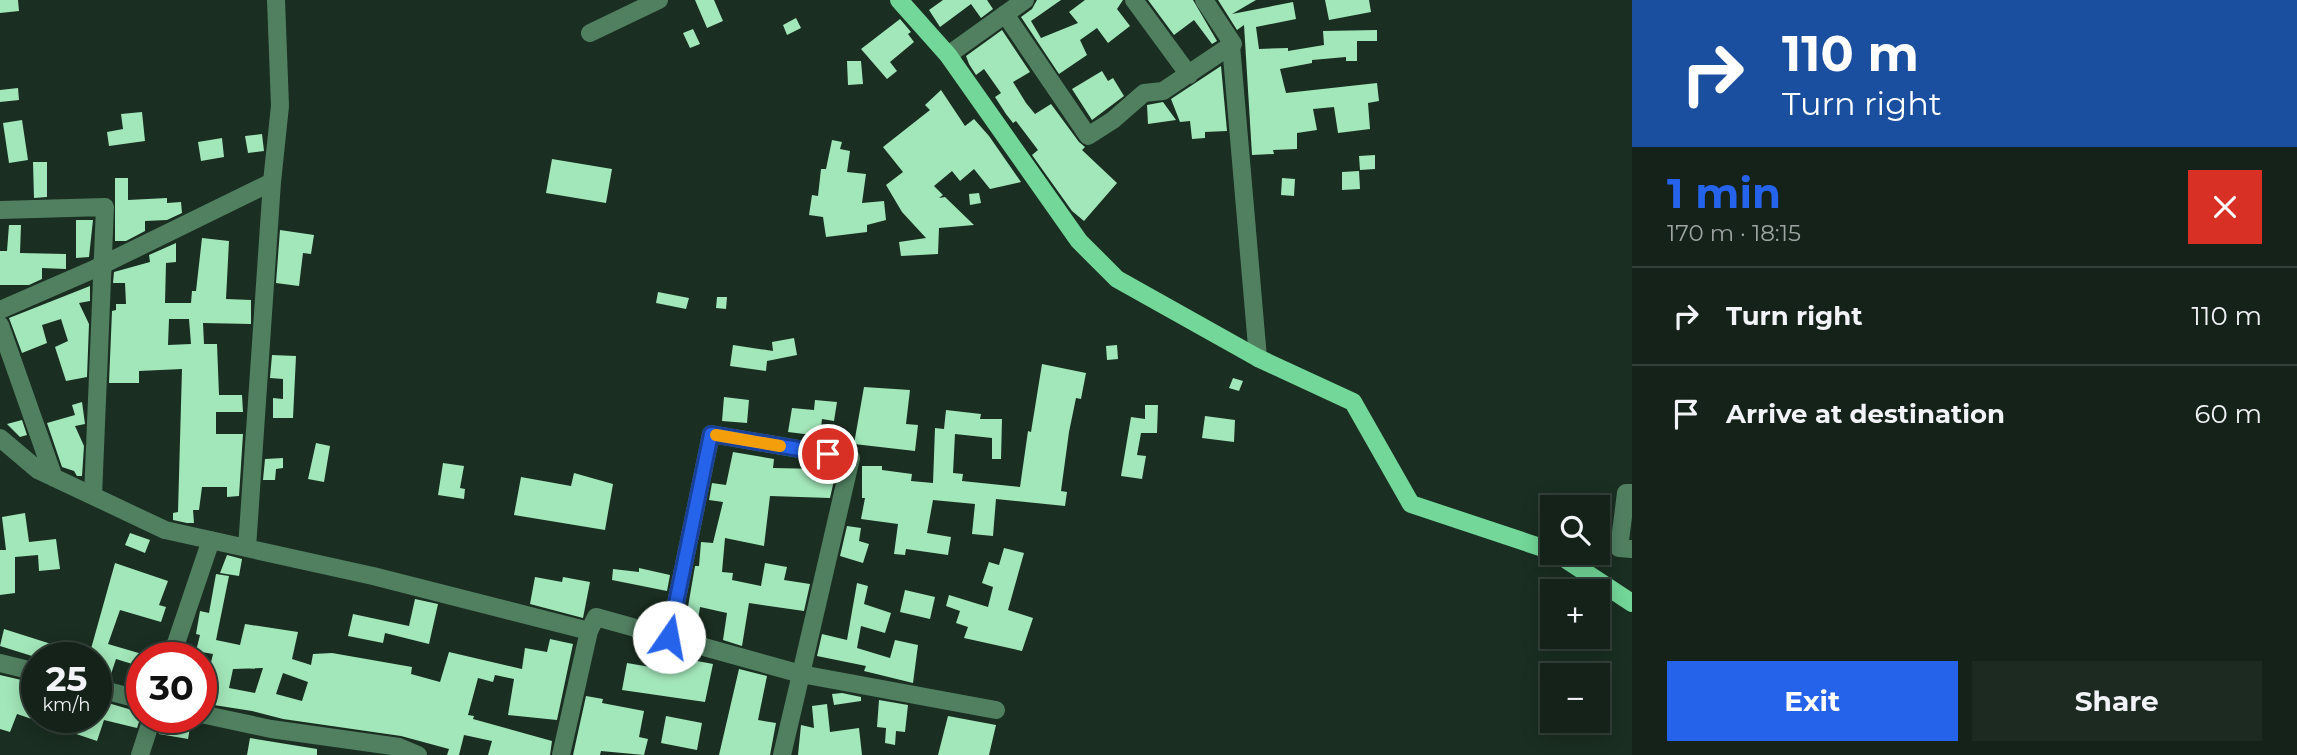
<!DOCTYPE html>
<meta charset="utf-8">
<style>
:root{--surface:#142219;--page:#1d2a22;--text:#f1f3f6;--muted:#9da4a2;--line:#333f38;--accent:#2563eb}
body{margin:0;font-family:Montserrat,sans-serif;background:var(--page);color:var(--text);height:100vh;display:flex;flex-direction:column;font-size:26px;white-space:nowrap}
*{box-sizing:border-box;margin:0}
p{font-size:23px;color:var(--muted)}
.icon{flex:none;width:38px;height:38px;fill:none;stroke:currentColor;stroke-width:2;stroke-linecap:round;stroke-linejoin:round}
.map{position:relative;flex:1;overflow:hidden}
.sheet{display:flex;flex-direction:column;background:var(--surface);width:665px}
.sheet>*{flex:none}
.banner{background:#1a4fa0;color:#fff;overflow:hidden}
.controls{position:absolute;left:1540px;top:495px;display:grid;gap:14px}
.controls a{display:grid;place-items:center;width:70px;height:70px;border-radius:0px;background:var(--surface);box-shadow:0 4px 18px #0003,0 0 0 2px var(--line);font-size:35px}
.speed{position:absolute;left:21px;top:642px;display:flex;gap:14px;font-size:35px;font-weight:700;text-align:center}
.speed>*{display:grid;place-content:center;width:91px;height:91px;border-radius:50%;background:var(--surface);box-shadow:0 4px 18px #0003,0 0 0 2px var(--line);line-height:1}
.speed small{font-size:18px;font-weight:400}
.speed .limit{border:10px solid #d22;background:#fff;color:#111}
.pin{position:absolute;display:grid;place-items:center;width:60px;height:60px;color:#fff;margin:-30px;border:4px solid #fff;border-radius:50%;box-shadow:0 2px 7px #0007}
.me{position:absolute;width:77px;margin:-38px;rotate:12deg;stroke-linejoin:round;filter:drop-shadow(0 0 5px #0008)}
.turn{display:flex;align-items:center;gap:24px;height:147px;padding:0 35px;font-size:32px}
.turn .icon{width:91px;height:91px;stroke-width:2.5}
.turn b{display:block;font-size:49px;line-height:60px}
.round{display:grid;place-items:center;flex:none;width:74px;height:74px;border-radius:0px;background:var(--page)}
.headline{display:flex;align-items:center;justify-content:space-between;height:119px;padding:0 35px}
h1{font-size:42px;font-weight:700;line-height:52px;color:var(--accent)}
.button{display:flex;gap:14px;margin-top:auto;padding:14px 35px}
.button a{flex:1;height:80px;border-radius:0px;background:var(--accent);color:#fff;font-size:28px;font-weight:700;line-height:80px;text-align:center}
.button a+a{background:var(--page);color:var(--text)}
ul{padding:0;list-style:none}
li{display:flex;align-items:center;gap:21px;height:98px;padding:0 35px;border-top:2px solid var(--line)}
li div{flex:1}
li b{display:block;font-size:26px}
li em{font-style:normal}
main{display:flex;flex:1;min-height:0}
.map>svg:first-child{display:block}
.building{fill:#a2e7b9;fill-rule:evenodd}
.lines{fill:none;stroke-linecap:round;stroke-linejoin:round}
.minor{stroke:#518061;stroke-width:18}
.major{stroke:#72d798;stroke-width:18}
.route-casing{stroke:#184099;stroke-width:18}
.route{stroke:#2563eb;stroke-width:12}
.slow{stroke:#f59e0b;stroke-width:12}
</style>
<main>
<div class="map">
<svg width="1632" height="755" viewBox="0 0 1632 755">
<rect width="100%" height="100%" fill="#1a2e21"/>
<path class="building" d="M 0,0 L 18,0 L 19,11 L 0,13 Z
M 695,0 L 714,0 L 723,21 L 707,28 Z
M 943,0 L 987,0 L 993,9 L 981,18 L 971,4 L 940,27 L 929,10 Z
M 1037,0 L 1061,0 L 1031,21 L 1041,38 L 1078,23 L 1069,12 L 1085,0 L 1123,0 L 1117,9 L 1130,26 L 1108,43 L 1097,28 L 1080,40 L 1087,55 L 1059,74 L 1021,17 L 1032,9 Z
M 1148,0 L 1193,0 L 1217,41 L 1212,44 L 1194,20 L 1174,35 Z
M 1218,0 L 1256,0 L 1232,14 L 1293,2 L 1296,19 L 1256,27 L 1259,49 L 1288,48 L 1288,51 L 1324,45 L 1323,31 L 1377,30 L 1377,41 L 1357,41 L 1357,61 L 1346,61 L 1346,57 L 1312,60 L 1312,63 L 1280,69 L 1286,93 L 1377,83 L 1379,101 L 1368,103 L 1370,129 L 1338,133 L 1334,107 L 1313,109 L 1317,130 L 1297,133 L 1297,149 L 1273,150 L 1274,154 L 1252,155 L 1244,25 L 1237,30 Z
M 1325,0 L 1369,0 L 1371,12 L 1329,20 Z
M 796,18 L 801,28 L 787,35 L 783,25 Z
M 900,19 L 911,32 L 908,34 L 914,42 L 890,62 L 897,71 L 887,79 L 861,49 Z
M 693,29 L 700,44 L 690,48 L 683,33 Z
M 1002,30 L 1030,72 L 1013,82 L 1026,103 L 1035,114 L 1051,104 L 1079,142 L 1085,147 L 1082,150 L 1117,183 L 1084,221 L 1072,211 L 1032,155 L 1038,150 L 1016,121 L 1013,123 L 1006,114 L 995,97 L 1001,93 L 984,69 L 976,75 L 969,64 L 966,56 Z
M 847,61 L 861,61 L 863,84 L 848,85 Z
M 1221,66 L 1227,131 L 1205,132 L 1205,138 L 1192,139 L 1190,121 L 1180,122 L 1171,99 Z
M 1102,71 L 1108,81 L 1113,78 L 1124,96 L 1092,120 L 1072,89 Z
M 18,88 L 19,100 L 0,102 L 0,90 Z
M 941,90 L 965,126 L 974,119 L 989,136 L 1021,182 L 990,189 L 974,169 L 960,181 L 952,171 L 934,186 L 943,195 L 939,198 L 945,197 L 974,225 L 939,228 L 938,254 L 901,256 L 899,242 L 926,238 L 902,212 L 886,185 L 903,172 L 883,147 L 930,110 L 925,105 Z
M 1163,102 L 1176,120 L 1148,124 L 1147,105 Z
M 142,112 L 145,141 L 109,146 L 107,132 L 123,129 L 121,114 Z
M 22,120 L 28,160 L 9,163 L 3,123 Z
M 262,134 L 264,151 L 248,153 L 245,136 Z
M 222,138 L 224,157 L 201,161 L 198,142 Z
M 832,140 L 842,142 L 840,149 L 850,151 L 847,172 L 866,174 L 862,203 L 884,201 L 886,220 L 867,225 L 867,232 L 826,237 L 823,217 L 809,215 L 812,195 L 818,196 L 821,169 L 826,169 Z
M 1375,155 L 1375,169 L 1360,170 L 1359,156 Z
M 552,159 L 612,169 L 606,203 L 546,193 Z
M 33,162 L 47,162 L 47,197 L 34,198 Z
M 1359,171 L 1360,189 L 1342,190 L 1342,172 Z
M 115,178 L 128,178 L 128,200 L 167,198 L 167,203 L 181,202 L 182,213 L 167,220 L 145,221 L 145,231 L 126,241 L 115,241 Z
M 1282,178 L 1295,179 L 1294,196 L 1281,195 Z
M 979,193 L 981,203 L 970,205 L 969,194 Z
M 76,220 L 93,220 L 89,257 L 76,258 Z
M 9,225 L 21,225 L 20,253 L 66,254 L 66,269 L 42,268 L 42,279 L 29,285 L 0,285 L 0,251 L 7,251 Z
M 280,230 L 314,235 L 311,254 L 303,253 L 299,286 L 276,283 Z
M 202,238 L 229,241 L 226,299 L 251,300 L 251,324 L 203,323 L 204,344 L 217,344 L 219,395 L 242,395 L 243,412 L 216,412 L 216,434 L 243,434 L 239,496 L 227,497 L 227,487 L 202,487 L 199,510 L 193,510 L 194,523 L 187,523 L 173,520 L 173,513 L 178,512 L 182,369 L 139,371 L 139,383 L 109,383 L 112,311 L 116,310 L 116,304 L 126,304 L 125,283 L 113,283 L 114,272 L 150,262 L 149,255 L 176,243 L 176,262 L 166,263 L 165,303 L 191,303 L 192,291 L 196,291 ZM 169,319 L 189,319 L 191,344 L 168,345 Z
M 90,286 L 90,301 L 79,303 L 89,324 L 87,377 L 66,381 L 55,347 L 68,341 L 61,319 L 42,325 L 47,343 L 22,353 L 9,318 Z
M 658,292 L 689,298 L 686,309 L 656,303 Z
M 717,297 L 727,297 L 726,309 L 716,308 Z
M 794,338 L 797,355 L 767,361 L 766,371 L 730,366 L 733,345 L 773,351 L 772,342 Z
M 1117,345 L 1118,359 L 1107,360 L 1106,346 Z
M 272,355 L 296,356 L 293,418 L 273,418 L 273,398 L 283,399 L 283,379 L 270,378 Z
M 1042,364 L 1086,373 L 1081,399 L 1076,398 L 1069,432 L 1061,491 L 1067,492 L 1065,506 L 996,499 L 993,536 L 972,534 L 975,504 L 933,500 L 927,533 L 951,537 L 948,555 L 906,549 L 905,555 L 894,554 L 898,524 L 861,519 L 865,498 L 862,498 L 862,466 L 882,466 L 882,470 L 912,474 L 911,481 L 933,483 L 935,428 L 944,429 L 946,410 L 981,414 L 980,419 L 1002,419 L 1001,459 L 992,459 L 992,438 L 955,434 L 953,473 L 963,474 L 962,481 L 1020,487 L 1028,431 L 1031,432 Z
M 1233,378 L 1243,381 L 1239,391 L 1229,388 Z
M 864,387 L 910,390 L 906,424 L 918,425 L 915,451 L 854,444 Z
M 724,397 L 749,400 L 747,423 L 722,421 Z
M 815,400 L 837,402 L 834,421 L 822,419 L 820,436 L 788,432 L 792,408 L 814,410 Z
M 82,402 L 85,424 L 75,426 L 84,446 L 82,476 L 77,476 L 74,471 L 62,467 L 47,423 L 75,415 L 72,405 Z
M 1145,405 L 1158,405 L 1157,433 L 1141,433 L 1137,455 L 1146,456 L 1142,479 L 1121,476 L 1131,417 L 1145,419 Z
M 1205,416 L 1235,420 L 1234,442 L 1202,438 Z
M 22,420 L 27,435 L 20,437 L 7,424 Z
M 316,443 L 330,446 L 324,482 L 308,479 Z
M 733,452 L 774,459 L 773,468 L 821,469 L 821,464 L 837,467 L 830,498 L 770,496 L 764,546 L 725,538 L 722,572 L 733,573 L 732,580 L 761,586 L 765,563 L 787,567 L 784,580 L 810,584 L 804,611 L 749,603 L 742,646 L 723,640 L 727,613 L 700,607 L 696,633 L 684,630 L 695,566 L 699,566 L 701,542 L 713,543 L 723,502 L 709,500 L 712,483 L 726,485 Z
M 283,458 L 283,468 L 276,469 L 275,480 L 263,480 L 265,459 Z
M 443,463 L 464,466 L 460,488 L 465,489 L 464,499 L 438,495 Z
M 574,473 L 613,484 L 605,530 L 514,515 L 521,477 L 571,486 Z
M 25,513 L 29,542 L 56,539 L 60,569 L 39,571 L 38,555 L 15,557 L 15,593 L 0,595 L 0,550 L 6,550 L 2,517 Z
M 847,526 L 861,528 L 859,541 L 869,544 L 863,563 L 840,556 Z
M 130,533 L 150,540 L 145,553 L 125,545 Z
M 1004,548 L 1024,553 L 1008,610 L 1033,618 L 1022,651 L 964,638 L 968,627 L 956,623 L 960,611 L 946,606 L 949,595 L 988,607 L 993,587 L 982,583 L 989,562 L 999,565 Z
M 227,555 L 242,559 L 239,576 L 220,573 Z
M 115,563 L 168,581 L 159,605 L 166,607 L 161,622 L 120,610 L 108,644 L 142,654 L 142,667 L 116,659 L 109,680 L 96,677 L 96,658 L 31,658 L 32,656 L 0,646 L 4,629 L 89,656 Z
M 639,568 L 670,575 L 667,591 L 612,580 L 613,569 L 639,572 Z
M 216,574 L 229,576 L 216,640 L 240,645 L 245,624 L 298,632 L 292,659 L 311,665 L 313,654 L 332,653 L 412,667 L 411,674 L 440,682 L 449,652 L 522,669 L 525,648 L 547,652 L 550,639 L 573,644 L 557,720 L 508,715 L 514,679 L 495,675 L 493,682 L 478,678 L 468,715 L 474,716 L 473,719 L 552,741 L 550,755 L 488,755 L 492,741 L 464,735 L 459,755 L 447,755 L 449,749 L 401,736 L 283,719 L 252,711 L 201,703 L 213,654 L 196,651 L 200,635 L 196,634 L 200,611 L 209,613 ZM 263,668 L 255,693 L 229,688 L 233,669 ZM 283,673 L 308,682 L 302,701 L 276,694 Z
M 535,577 L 562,582 L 563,577 L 590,582 L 583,618 L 530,604 Z
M 857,583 L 868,586 L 864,604 L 891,613 L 885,633 L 861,626 L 857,648 L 890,658 L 895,640 L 918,645 L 913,683 L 864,671 L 866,666 L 817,656 L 822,634 L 847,640 Z
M 905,590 L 935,597 L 930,619 L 900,612 Z
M 415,599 L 438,604 L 429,644 L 385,633 L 383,643 L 348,636 L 353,614 L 409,626 Z
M 676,657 L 713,664 L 705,702 L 622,690 L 627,663 L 674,671 Z
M 739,669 L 767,676 L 758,720 L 776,723 L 770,755 L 719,755 Z
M 0,675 L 30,682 L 25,695 L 37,699 L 37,718 L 86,718 L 96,721 L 98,700 L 142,713 L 137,728 L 104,720 L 97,741 L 17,714 L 10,732 L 0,729 Z
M 842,693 L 861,697 L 861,701 L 834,705 L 832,694 Z
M 586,696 L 603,699 L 602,703 L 644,711 L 639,737 L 648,739 L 644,755 L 601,751 L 600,755 L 573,755 Z
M 879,700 L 908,705 L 905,732 L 896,731 L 895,745 L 885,743 L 886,728 L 877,727 Z
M 827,704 L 830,732 L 859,728 L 862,755 L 798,755 L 801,725 L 814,728 L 812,706 Z
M 666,716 L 702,723 L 697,750 L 661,743 Z
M 948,716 L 996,725 L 989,755 L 938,755 Z
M 163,718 L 191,722 L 188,739 L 159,734 Z
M 250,738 L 317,749 L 317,755 L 247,755 Z"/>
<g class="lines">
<path class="minor" d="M 1134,0 L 1189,75
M 1005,14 L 1088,136 L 1113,120 L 1144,93 L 1163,91 L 1233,44 L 1204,0
M 590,33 L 659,0
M 1231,45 L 1258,358
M 948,55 L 1025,0
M 0,210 L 105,207 L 93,496
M 0,310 L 92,270 L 272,182
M 0,325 L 54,478
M 0,438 L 38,470 L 165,530 L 373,576 L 589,631 L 596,617 L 801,674 L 782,755
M 1632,493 L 1626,493 L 1619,548 L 1632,549
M 247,548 L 272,182 L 280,106 L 276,0
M 669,637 L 711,434 L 851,458 L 801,674 L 996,710
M 171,658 L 211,540
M 0,663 L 37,672
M 96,688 L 142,700
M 201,714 L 271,729 L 399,747 L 418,755
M 140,755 L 152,718
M 561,755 L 589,631"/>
<path class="major" d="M 899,0 L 948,55 L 1079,241 L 1117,279 L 1258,358 L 1353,402 L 1411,504 L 1552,551
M 1556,553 L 1632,603"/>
</g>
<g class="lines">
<defs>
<path id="route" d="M 669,637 L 711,434 L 828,454"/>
</defs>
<use href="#route" class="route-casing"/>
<use href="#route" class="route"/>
<path class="slow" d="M 716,435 L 780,446"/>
</g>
</svg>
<div class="controls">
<a><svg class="icon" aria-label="search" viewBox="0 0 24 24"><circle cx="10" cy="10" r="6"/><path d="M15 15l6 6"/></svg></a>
<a>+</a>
<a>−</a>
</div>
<div class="speed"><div>25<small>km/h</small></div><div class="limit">30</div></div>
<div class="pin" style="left:828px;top:454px;background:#d93025"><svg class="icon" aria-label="arrive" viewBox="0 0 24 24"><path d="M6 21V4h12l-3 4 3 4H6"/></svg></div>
<svg class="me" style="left:669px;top:637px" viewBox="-20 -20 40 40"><circle r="19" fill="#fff"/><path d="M0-13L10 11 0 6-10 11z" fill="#2563eb"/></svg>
</div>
<section class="sheet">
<div class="banner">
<div class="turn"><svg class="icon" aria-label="right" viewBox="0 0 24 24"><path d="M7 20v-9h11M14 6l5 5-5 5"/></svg><div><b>110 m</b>Turn right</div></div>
</div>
<div class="headline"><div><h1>1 min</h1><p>170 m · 18:15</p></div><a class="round" style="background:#d93025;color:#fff"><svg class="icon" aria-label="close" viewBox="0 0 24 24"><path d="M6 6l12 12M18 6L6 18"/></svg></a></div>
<ul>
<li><svg class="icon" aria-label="right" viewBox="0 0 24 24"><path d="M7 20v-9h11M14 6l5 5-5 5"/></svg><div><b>Turn right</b></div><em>110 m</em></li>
<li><svg class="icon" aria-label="arrive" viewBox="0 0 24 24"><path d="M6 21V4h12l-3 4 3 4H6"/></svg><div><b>Arrive at destination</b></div><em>60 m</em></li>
</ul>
<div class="button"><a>Exit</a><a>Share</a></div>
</section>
</main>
